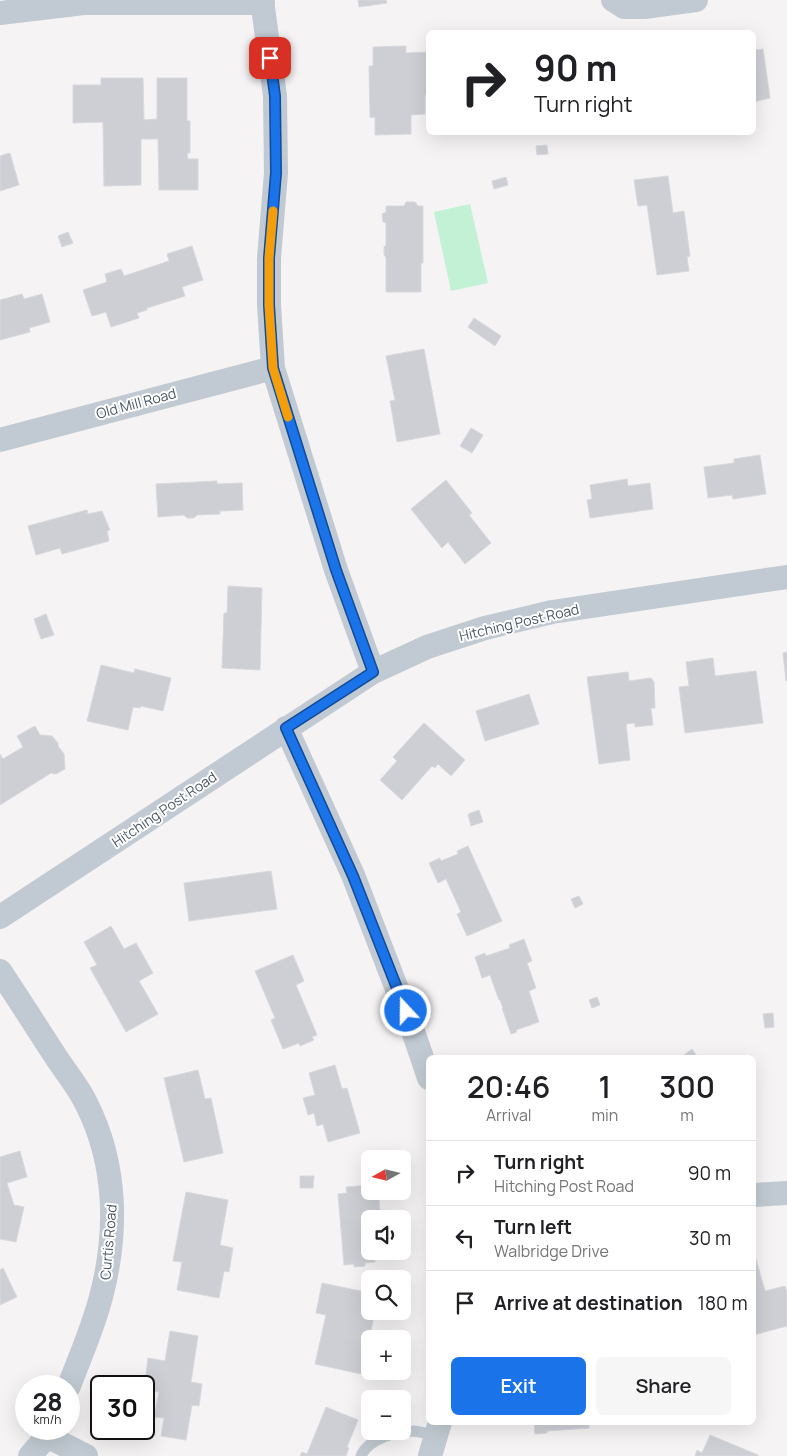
<!DOCTYPE html>
<meta charset="utf-8">
<style>
:root{--surface:#fff;--page:#f6f6f6;--text:#202124;--muted:#757577;--line:#e0e0e0;--accent:#1a73e8}
body{margin:0;font-family:Manrope,sans-serif;background:var(--page);color:var(--text);height:100vh;display:flex;flex-direction:column;font-size:19px;white-space:nowrap}
*{box-sizing:border-box;margin:0}
p{font-size:16px;color:var(--muted)}
.icon{flex:none;width:28px;height:28px;fill:none;stroke:currentColor;stroke-width:2;stroke-linecap:round;stroke-linejoin:round}
.map{position:relative;flex:1;overflow:hidden}
.side{position:absolute;left:426px;top:1055px;width:330px;height:370px;display:flex;flex-direction:column;background:var(--surface);border-radius:8px;box-shadow:0 5px 20px #0002}
.side>*{flex:none}
.top-card{position:absolute;left:426px;top:30px;width:330px;height:105px;border-radius:8px;box-shadow:0 5px 20px #0002;background:#fff;color:var(--text);overflow:hidden}
.needle{width:32px;rotate:262deg}
.tools{position:absolute;left:361px;top:1150px;display:grid;gap:10px}
.tools a{display:grid;place-items:center;width:50px;height:50px;border-radius:8px;background:var(--surface);box-shadow:0 5px 20px #0002;font-size:25px}
.speed{position:absolute;left:15px;top:1375px;display:flex;gap:10px;font-size:25px;font-weight:700;text-align:center}
.speed>*{display:grid;place-content:center;width:65px;height:65px;border-radius:50%;background:var(--surface);box-shadow:0 5px 20px #0002;line-height:1}
.speed small{font-size:12px;font-weight:400}
.speed .limit{border:2px solid #111;border-radius:8px;background:#fff;color:#111}
.pin{position:absolute;display:grid;place-items:center;width:42px;height:42px;color:#fff;margin:-21px;border-radius:10px;box-shadow:0 2px 8px #0006}
.me{position:absolute;width:55px;margin:-28px;rotate:339deg;stroke-linejoin:round;filter:drop-shadow(0 0 4px #0008)}
.turn{display:flex;align-items:center;gap:18px;height:105px;padding:0 25px;font-size:22px}
.turn .icon{width:65px;height:65px;stroke-width:2.5}
.turn b{display:block;font-size:35px;line-height:42px}
.eta{display:flex;justify-content:space-evenly;align-items:center;height:85px;text-align:center}
.eta b{font-size:30px;font-weight:600;line-height:35px}
.action{display:flex;gap:10px;margin-top:auto;padding:10px 25px}
.action a{flex:1;height:58px;border-radius:8px;background:var(--accent);color:#fff;font-size:20px;font-weight:600;line-height:58px;text-align:center}
.action a+a{background:var(--page);color:var(--text)}
ul{padding:0;list-style:none}
li{display:flex;align-items:center;gap:15px;height:65px;padding:0 25px;border-top:1px solid var(--line)}
li div{flex:1}
li b{display:block;font-size:19px}
li em{font-style:normal}
.map>svg:first-child{display:block}
.green{fill:#c3f1d5}
.building{fill:#cdcfd5;stroke:#d7d9de}
.lines{fill:none;stroke-linecap:round;stroke-linejoin:round}
.service{stroke:#c1cad2;stroke-width:11}
.minor{stroke:#c1cad2;stroke-width:24}
.route-casing{stroke:#114b97;stroke-width:12}
.route{stroke:#1a73e8;stroke-width:9}
.slow{stroke:#f59e0b;stroke-width:9}
.labels{text-anchor:middle;dominant-baseline:central;stroke-width:4;stroke-linejoin:round;paint-order:stroke}
.street-label{font-size:14px;fill:#4a5661;stroke:#fff}
</style>
<div class="map">
<svg width="787" height="1456" viewBox="0 0 787 1456">
<rect width="100%" height="100%" fill="#f5f3f3"/>
<path class="green" d="M 470,204 L 488,283 L 451,291 L 434,212 Z"/>
<path class="building" d="M 358,0 L 386,0 L 387,3 L 359,7 Z
M 406,46 L 406,53 L 429,52 L 429,80 L 427,80 L 427,95 L 425,95 L 425,114 L 411,115 L 411,134 L 375,135 L 375,117 L 370,118 L 369,66 L 373,66 L 373,47 Z
M 763,49 L 770,98 L 754,102 L 754,50 Z
M 101,78 L 143,78 L 144,120 L 157,119 L 157,78 L 187,78 L 187,121 L 190,121 L 190,153 L 187,153 L 188,159 L 198,159 L 198,190 L 159,190 L 158,139 L 141,139 L 141,185 L 104,186 L 103,122 L 73,123 L 73,85 L 101,85 Z
M 547,145 L 548,154 L 537,155 L 536,146 Z
M 10,153 L 19,185 L 0,191 L 0,156 Z
M 668,176 L 673,213 L 684,211 L 690,256 L 687,257 L 689,271 L 657,275 L 647,205 L 638,206 L 634,180 Z
M 506,177 L 508,185 L 494,189 L 492,181 Z
M 406,202 L 415,202 L 418,206 L 423,206 L 423,263 L 421,263 L 421,292 L 386,292 L 386,257 L 384,255 L 384,247 L 386,245 L 386,223 L 383,222 L 382,214 L 386,212 L 386,206 L 404,206 Z
M 68,232 L 73,243 L 62,247 L 58,236 Z
M 192,246 L 203,280 L 182,287 L 185,296 L 147,308 L 147,310 L 137,313 L 139,318 L 111,327 L 106,312 L 92,316 L 83,290 L 107,282 L 105,274 L 121,269 L 124,276 L 169,261 L 167,254 Z
M 22,294 L 24,299 L 42,294 L 50,322 L 29,328 L 30,332 L 0,340 L 0,300 Z
M 474,318 L 501,336 L 495,346 L 468,327 Z
M 424,349 L 440,434 L 397,442 L 390,401 L 395,400 L 386,356 Z
M 471,428 L 483,435 L 472,453 L 460,446 Z
M 760,455 L 766,494 L 733,499 L 732,495 L 708,498 L 704,467 L 734,463 L 734,459 Z
M 627,479 L 628,486 L 650,483 L 653,509 L 590,518 L 587,500 L 592,499 L 590,485 Z
M 446,480 L 472,513 L 469,515 L 491,543 L 465,564 L 448,542 L 442,548 L 411,509 Z
M 217,481 L 217,484 L 242,483 L 243,510 L 220,511 L 220,514 L 197,515 L 194,518 L 187,518 L 184,515 L 158,517 L 156,484 Z
M 87,510 L 88,514 L 102,511 L 110,530 L 107,531 L 109,541 L 62,554 L 60,548 L 36,555 L 28,526 Z
M 228,586 L 262,588 L 260,670 L 222,668 L 224,613 L 227,613 Z
M 46,614 L 54,635 L 41,639 L 34,619 Z
M 787,652 L 787,681 L 786,681 L 783,653 Z
M 713,658 L 715,676 L 756,671 L 763,723 L 685,733 L 679,687 L 689,686 L 686,662 Z
M 101,665 L 134,673 L 135,669 L 171,678 L 163,711 L 141,706 L 140,708 L 133,707 L 128,730 L 87,721 Z
M 628,672 L 629,681 L 651,678 L 654,682 L 655,708 L 651,708 L 653,725 L 635,727 L 635,723 L 626,724 L 630,760 L 599,764 L 587,677 Z
M 529,694 L 539,724 L 485,741 L 476,711 Z
M 424,723 L 465,760 L 451,776 L 438,764 L 435,768 L 432,766 L 402,800 L 380,780 L 397,761 L 393,757 Z
M 35,726 L 40,735 L 52,736 L 58,743 L 58,746 L 64,754 L 65,769 L 56,774 L 51,773 L 0,805 L 0,754 L 3,759 L 23,747 L 17,736 Z
M 479,810 L 483,822 L 471,826 L 468,814 Z
M 468,846 L 502,921 L 467,936 L 457,914 L 461,912 L 446,879 L 438,883 L 429,863 L 440,858 L 441,861 L 458,854 L 457,851 Z
M 271,871 L 277,909 L 189,921 L 184,883 Z
M 579,896 L 583,904 L 575,908 L 571,899 Z
M 111,926 L 124,949 L 136,943 L 153,973 L 139,981 L 158,1014 L 126,1032 L 90,968 L 97,965 L 84,942 Z
M 524,939 L 532,961 L 527,963 L 536,988 L 529,991 L 539,1022 L 516,1030 L 517,1032 L 511,1034 L 502,1008 L 503,1008 L 500,1000 L 499,1000 L 490,975 L 482,978 L 475,957 L 485,953 L 486,956 L 510,948 L 509,945 Z
M 293,955 L 304,981 L 296,985 L 317,1035 L 312,1037 L 314,1040 L 300,1046 L 299,1043 L 283,1049 L 271,1020 L 275,1018 L 255,971 Z
M 597,997 L 600,1005 L 592,1008 L 589,1000 Z
M 773,1013 L 774,1027 L 765,1028 L 763,1014 Z
M 692,1049 L 698,1058 L 680,1058 Z
M 335,1065 L 342,1089 L 347,1088 L 360,1133 L 328,1142 L 323,1124 L 317,1126 L 314,1113 L 308,1115 L 303,1098 L 315,1095 L 309,1073 Z
M 198,1070 L 205,1099 L 211,1098 L 223,1153 L 184,1162 L 164,1078 Z
M 20,1151 L 27,1177 L 7,1183 L 14,1205 L 24,1207 L 16,1242 L 0,1239 L 0,1157 Z
M 300,1176 L 314,1176 L 313,1188 L 300,1188 Z
M 370,1185 L 370,1191 L 378,1191 L 381,1219 L 370,1219 L 370,1251 L 374,1251 L 375,1262 L 365,1263 L 365,1266 L 354,1267 L 354,1264 L 344,1265 L 338,1194 L 347,1193 L 346,1187 Z
M 186,1192 L 228,1200 L 220,1245 L 233,1248 L 229,1272 L 224,1271 L 219,1298 L 177,1290 L 182,1262 L 173,1261 Z
M 754,1252 L 765,1291 L 785,1286 L 787,1293 L 787,1326 L 754,1335 Z
M 3,1268 L 17,1297 L 0,1305 L 0,1270 Z
M 322,1283 L 370,1293 L 370,1311 L 375,1311 L 368,1345 L 370,1345 L 370,1355 L 366,1375 L 315,1364 L 326,1315 L 316,1313 Z
M 170,1331 L 198,1336 L 191,1382 L 202,1384 L 199,1406 L 192,1405 L 186,1440 L 161,1436 L 164,1418 L 154,1417 L 159,1392 L 144,1390 L 148,1358 L 165,1361 Z
M 326,1407 L 358,1420 L 347,1447 L 349,1448 L 346,1456 L 300,1456 L 302,1452 L 307,1454 Z
M 534,1422 L 589,1422 L 589,1428 L 547,1431 L 547,1433 L 535,1434 Z
M 710,1435 L 758,1455 L 758,1456 L 695,1456 L 697,1450 L 702,1453 Z"/>
<g class="lines">
<path class="service" d="M 361,1456 C 368,1439 396,1431 413,1431 C 421,1432 429,1434 436,1435"/>
<path class="minor" d="M 262,0 L 275,96 L 276,173 L 269,258 L 269,305 L 273,368 L 336,570 L 373,672
M 613,0 L 624,7 L 644,7 L 696,0
M 0,13 L 84,3 L 263,3
M 0,440 L 273,368
M 286,728 L 353,875 L 412,1028 L 429,1078
M 0,917 L 373,672 L 427,647 L 485,628 L 552,612 L 787,577
M 0,971 C 20,1001 39,1031 58,1060 C 68,1075 80,1089 87,1105 C 117,1165 118,1233 101,1297 C 93,1328 80,1357 69,1386
M 754,1195 L 787,1193
M 47,1436 L 86,1456
M 30,1456 L 47,1436 L 50,1429
M 430,1456 L 440,1422"/>
</g>
<g class="lines">
<defs>
<path id="route" d="M 270,58 L 275,96 L 276,173 L 269,258 L 269,305 L 273,368 L 336,570 L 373,672 L 286,728 L 353,876 L 406,1011"/>
</defs>
<use href="#route" class="route-casing"/>
<use href="#route" class="route"/>
<path class="slow" d="M 273,211 L 269,258 L 269,305 L 273,368 L 288,417"/>
</g>
<g class="labels">
<g class="street-label">
<text transform="translate(136 403) rotate(-15)">Old Mill Road</text>
<text transform="translate(519 622) rotate(-13)">Hitching Post Road</text>
<text transform="translate(164 809) rotate(-34)">Hitching Post Road</text>
<text transform="translate(108 1242) rotate(-85)">Curtis Road</text>
</g>
</g>
</svg>
<div class="tools">
<a><svg class="needle" viewBox="-14 -14 28 28"><path d="M0-13l5 13h-10z" fill="#e53935"/><path d="M0 13l5-13h-10z" fill="#757577"/></svg></a>
<a><svg class="icon" aria-label="sound" viewBox="0 0 24 24"><path d="M4 9h4l5-4v14l-5-4H4zM17 9q2 3 0 6"/></svg></a>
<a><svg class="icon" aria-label="search" viewBox="0 0 24 24"><circle cx="10" cy="10" r="6"/><path d="M15 15l6 6"/></svg></a>
<a>+</a>
<a>−</a>
</div>
<div class="speed"><div>28<small>km/h</small></div><div class="limit">30</div></div>
<div class="pin" style="left:270px;top:58px;background:#d93025"><svg class="icon" aria-label="arrive" viewBox="0 0 24 24"><path d="M6 21V4h12l-3 4 3 4H6"/></svg></div>
<svg class="me" style="left:406px;top:1011px" viewBox="-20 -20 40 40"><circle r="17" fill="#1a73e8" stroke="#fff" stroke-width="3"/><path d="M0-11L8 9 0 5-8 9z" fill="#fff"/></svg>
<div class="top-card">
<div class="turn"><svg class="icon" aria-label="right" viewBox="0 0 24 24"><path d="M7 20v-9h11M14 6l5 5-5 5"/></svg><div><b>90 m</b>Turn right</div></div>
</div>
<section class="side">
<div class="eta">
<div><b>20:46</b><p>Arrival</p></div>
<div><b>1</b><p>min</p></div>
<div><b>300</b><p>m</p></div>
</div>
<ul>
<li><svg class="icon" aria-label="right" viewBox="0 0 24 24"><path d="M7 20v-9h11M14 6l5 5-5 5"/></svg><div><b>Turn right</b><p>Hitching Post Road</p></div><em>90 m</em></li>
<li><svg class="icon" aria-label="left" viewBox="0 0 24 24"><path d="M17 20v-9H6M10 6l-5 5 5 5"/></svg><div><b>Turn left</b><p>Walbridge Drive</p></div><em>30 m</em></li>
<li><svg class="icon" aria-label="arrive" viewBox="0 0 24 24"><path d="M6 21V4h12l-3 4 3 4H6"/></svg><div><b>Arrive at destination</b></div><em>180 m</em></li>
</ul>
<div class="action"><a>Exit</a><a>Share</a></div>
</section>
</div>
